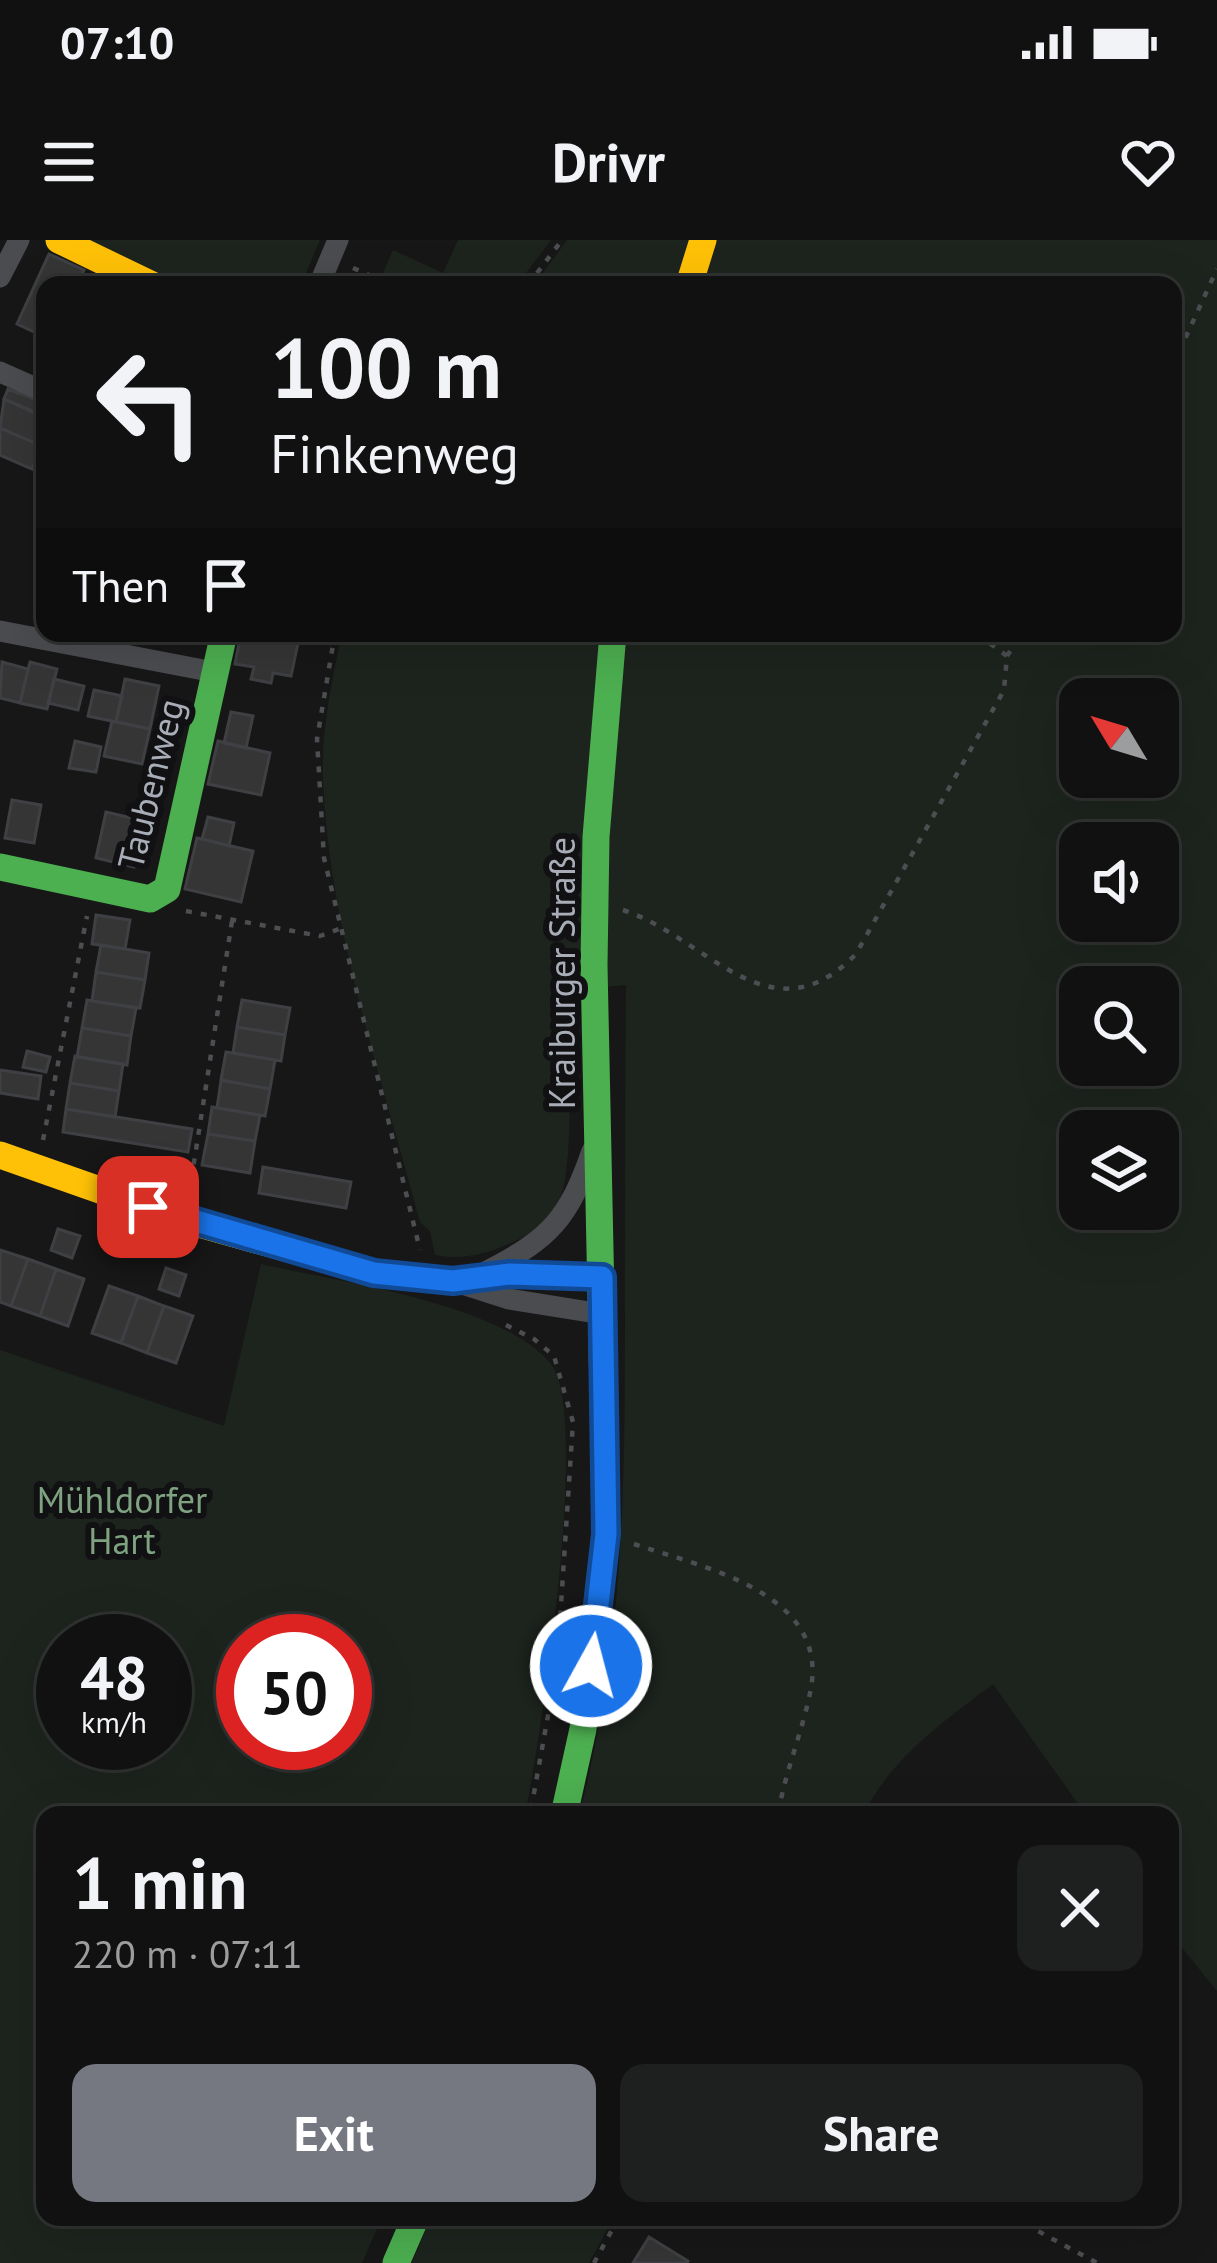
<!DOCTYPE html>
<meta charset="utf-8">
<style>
:root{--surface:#111;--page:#1e1f1f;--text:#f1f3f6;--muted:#9c9d9f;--line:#303131;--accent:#757880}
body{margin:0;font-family:"PT Sans",sans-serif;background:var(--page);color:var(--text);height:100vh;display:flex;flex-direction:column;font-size:45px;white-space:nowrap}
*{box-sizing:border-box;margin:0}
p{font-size:39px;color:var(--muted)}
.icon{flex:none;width:66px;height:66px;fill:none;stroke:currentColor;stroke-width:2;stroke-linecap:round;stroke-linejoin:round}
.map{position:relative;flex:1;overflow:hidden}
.drawer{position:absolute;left:36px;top:1566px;width:1143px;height:420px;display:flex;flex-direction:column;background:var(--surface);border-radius:24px;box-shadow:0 12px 48px #0002,0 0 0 3px var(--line)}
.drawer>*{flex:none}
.banner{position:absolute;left:36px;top:36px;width:1146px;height:366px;border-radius:24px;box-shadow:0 12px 48px #0002,0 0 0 3px var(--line);background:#111;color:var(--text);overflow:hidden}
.needle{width:78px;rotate:308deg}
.buttons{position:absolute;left:1059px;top:438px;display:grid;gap:24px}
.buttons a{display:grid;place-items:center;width:120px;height:120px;border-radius:24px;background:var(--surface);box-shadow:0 12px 48px #0002,0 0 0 3px var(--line);font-size:60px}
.speed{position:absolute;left:36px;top:1374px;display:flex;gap:24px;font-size:60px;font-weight:700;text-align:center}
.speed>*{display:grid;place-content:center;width:156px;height:156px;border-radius:50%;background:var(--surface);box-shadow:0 12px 48px #0002,0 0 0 3px var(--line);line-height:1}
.speed small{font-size:30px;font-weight:400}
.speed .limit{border:18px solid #d22;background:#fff;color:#111}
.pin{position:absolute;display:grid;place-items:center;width:102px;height:102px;color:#fff;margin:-51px;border-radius:24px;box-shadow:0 6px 18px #0006}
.me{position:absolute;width:132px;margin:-66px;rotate:7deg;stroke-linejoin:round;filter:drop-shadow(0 0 9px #0008)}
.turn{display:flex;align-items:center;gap:42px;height:252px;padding:0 36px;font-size:54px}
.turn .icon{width:156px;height:156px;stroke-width:2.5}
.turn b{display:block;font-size:84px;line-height:102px}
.then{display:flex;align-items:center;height:114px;padding:0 36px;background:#0003;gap:24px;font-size:45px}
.round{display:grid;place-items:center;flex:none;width:126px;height:126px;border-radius:24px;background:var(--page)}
.overview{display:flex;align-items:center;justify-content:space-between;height:204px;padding:0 36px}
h1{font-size:72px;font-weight:600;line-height:90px}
.cta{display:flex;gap:24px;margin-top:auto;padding:24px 36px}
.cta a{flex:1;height:138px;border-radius:24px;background:var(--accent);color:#fff;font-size:48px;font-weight:600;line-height:138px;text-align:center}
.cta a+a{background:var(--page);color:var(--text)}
.status{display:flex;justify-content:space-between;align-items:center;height:84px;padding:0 60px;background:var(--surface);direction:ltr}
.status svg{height:33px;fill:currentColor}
header{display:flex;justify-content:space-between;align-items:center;height:156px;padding:0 36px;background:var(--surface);font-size:54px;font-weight:600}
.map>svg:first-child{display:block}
.green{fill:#1d241e;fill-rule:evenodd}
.building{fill:#353536;stroke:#3f4043;stroke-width:3}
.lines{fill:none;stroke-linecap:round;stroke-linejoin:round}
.path{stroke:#4d4e52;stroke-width:4.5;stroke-dasharray:6 9;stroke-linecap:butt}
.street{stroke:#4b4c50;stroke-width:21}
.fast{stroke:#4caf50;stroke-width:27}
.slow{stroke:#ffc107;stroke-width:27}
.route-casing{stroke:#114b97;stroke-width:30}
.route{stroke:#1a73e8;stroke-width:21}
.labels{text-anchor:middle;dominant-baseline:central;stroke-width:12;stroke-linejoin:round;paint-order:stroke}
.street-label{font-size:36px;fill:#a8adb8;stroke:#111113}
.park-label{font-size:36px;fill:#7fa381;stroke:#111113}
</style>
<div class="status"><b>07:10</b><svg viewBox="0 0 49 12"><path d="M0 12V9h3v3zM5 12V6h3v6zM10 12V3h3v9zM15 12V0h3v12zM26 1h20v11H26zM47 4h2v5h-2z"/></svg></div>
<header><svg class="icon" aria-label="menu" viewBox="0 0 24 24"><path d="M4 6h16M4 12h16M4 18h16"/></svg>Drivr<svg class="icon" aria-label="heart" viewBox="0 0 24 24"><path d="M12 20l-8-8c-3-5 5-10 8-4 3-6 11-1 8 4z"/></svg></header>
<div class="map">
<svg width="1217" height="2023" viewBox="0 0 1217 2023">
<rect width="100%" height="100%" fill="#171717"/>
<path class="green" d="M 85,0 L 320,0 L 301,45 L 178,45 Z
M 458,0 L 551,0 L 517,45 L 378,45 L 393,10 L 443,33 Z
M 567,0 L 1217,0 L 1217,1751 L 1170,1693 L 1170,1575 L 1086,1575 L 993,1444 C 942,1483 892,1517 863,1575 L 579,1575 C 625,1401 625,1244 625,1066 C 625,959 625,852 626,745 L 573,750 C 565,804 579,936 554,973 C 543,989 525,997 508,1004 C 484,1015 460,1020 435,1015 L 430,991 L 420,982 C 382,838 329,689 323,539 C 321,490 332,441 342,393 L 1173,393 L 1173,45 L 534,45 ZM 1080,459 L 1158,459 L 1158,537 L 1080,537 ZM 1080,603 L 1158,603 L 1158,681 L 1080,681 ZM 1080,747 L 1158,747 L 1158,825 L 1080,825 ZM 1080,891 L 1158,891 L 1158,969 L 1080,969 Z
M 261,1024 C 335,1041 504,1064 551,1124 C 591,1176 540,1502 525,1575 L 45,1575 L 45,1977 L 382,1977 L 362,2023 L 0,2023 L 0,1110 L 224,1186 ZM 63,1401 L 165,1401 L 165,1503 L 63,1503 ZM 345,1401 L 345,1503 L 243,1503 L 243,1401 Z
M 431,1977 L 614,1977 L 589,2023 L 412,2023 Z"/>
<path class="building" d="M 49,14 L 84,30 L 77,45 L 45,45 L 45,97 L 17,84 Z
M 8,149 L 45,163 L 42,175 L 4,159 Z
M 4,159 L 45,178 L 42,206 L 0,188 Z
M 0,188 L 42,206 L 32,229 L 0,215 Z
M 241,393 L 300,394 L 291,436 L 273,433 L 271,443 L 251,439 L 254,427 L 235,424 Z
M 2,422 L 28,429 L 20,463 L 0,458 Z
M 30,422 L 57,429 L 47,469 L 20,463 Z
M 54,439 L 84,446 L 78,470 L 48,463 Z
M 125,439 L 159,446 L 150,489 L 116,482 Z
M 94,450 L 122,456 L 116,482 L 88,476 Z
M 231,472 L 253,476 L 246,508 L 224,503 Z
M 112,481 L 150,489 L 142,524 L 104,516 Z
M 75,501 L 101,507 L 96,532 L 69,528 Z
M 218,501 L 270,513 L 261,555 L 208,544 Z
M 12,560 L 41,565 L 34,603 L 5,598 Z
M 106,572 L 145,581 L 134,627 L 96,618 Z
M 208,577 L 234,583 L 229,606 L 202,599 Z
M 197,598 L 253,611 L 241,662 L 185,649 Z
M 96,675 L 130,680 L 125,709 L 92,704 Z
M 101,705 L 149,713 L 145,740 L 96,732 Z
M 96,732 L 145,740 L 140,768 L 92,761 Z
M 87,760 L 136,768 L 131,796 L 82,788 Z
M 242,760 L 290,768 L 285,795 L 237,787 Z
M 237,787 L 285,795 L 281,821 L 233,813 Z
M 82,788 L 131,796 L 127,825 L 77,817 Z
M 27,811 L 50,817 L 46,832 L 23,827 Z
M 226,812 L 275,820 L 270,849 L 221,840 Z
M 75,816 L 123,824 L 119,851 L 70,843 Z
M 0,830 L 41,836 L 38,859 L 0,853 Z
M 221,840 L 270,849 L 265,876 L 217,868 Z
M 70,843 L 119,851 L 115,877 L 66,869 Z
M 212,867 L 260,875 L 255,901 L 208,894 Z
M 66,869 L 192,889 L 188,912 L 63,892 Z
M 208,894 L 255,901 L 250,933 L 202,925 Z
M 263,927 L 351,942 L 346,968 L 259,953 Z
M 58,989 L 80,996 L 72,1018 L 51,1010 Z
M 0,1010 L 28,1019 L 11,1066 L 0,1062 Z
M 28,1019 L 56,1029 L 40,1076 L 11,1066 Z
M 166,1028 L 186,1035 L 179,1056 L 159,1049 Z
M 56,1029 L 84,1039 L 68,1086 L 40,1076 Z
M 109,1046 L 138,1056 L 121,1103 L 92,1093 Z
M 138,1056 L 164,1066 L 147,1113 L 121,1103 Z
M 164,1066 L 193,1076 L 176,1123 L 147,1113 Z
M 649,1997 L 688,2021 L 687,2023 L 633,2023 Z"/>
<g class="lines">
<path class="path" d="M 353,28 L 392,45
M 528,45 L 562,0
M 1173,125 L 1217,29
M 335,393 L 317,499 L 324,618 L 420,1010
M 1007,416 L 1022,393
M 623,670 C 708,698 770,802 856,714 L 1004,450 L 1007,416 L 976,393
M 186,671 L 320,696 L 339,689
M 43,900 L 87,676
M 189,954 L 232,681
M 506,1085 L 534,1099 L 554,1116 L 573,1182 L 557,1426 L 530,1575
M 634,1304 C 702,1327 828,1352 811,1448 C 803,1491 785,1531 778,1575
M 1012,1977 L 1097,2023
M 594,2023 L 619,1977"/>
<path class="street" d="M 0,37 L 19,0
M 319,45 L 338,0
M 0,132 L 45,152
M 0,391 L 214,432
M 487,1031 C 550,999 569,978 592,911
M 459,1043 L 509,1059 L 602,1074"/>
<path class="fast" d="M 0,627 L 150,659 L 167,649 L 224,393
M 411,1037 L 453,1041 L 510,1034 L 601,1037
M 564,1575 L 583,1489 L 606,1294 L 594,725 L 596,597 L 613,393
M 396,2023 L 416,1977"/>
<path class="slow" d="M 59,0 L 152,45
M 689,45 L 703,0
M 0,915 L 185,980 L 374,1033 L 411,1037"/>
</g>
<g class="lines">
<defs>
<path id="route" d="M 148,967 L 374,1033 L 453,1041 L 510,1034 L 602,1037 L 606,1294 L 591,1426"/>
</defs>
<use href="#route" class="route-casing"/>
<use href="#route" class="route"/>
</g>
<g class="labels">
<g class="street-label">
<text transform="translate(150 544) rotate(-76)">Taubenweg</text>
<text transform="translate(561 733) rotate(-90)">Kraiburger Straße</text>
</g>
<g class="park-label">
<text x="122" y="1259">Mühldorfer<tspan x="122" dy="41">Hart</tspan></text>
</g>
</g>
</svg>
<div class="buttons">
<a><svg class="needle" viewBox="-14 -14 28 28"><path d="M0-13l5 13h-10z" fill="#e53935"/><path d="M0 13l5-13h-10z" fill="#9c9d9f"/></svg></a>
<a><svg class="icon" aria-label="sound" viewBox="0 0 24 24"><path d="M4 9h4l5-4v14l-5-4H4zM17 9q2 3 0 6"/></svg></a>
<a><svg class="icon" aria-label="search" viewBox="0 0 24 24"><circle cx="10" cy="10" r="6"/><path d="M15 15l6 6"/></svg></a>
<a><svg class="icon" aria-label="layers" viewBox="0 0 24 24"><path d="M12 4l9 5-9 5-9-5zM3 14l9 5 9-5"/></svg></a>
</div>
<div class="speed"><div>48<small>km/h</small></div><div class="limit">50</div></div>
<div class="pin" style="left:148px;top:967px;background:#d93025"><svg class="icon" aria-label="arrive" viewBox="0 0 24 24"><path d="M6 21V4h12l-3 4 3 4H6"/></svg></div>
<svg class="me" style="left:591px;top:1426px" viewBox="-20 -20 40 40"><circle r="17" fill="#1a73e8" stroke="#fff" stroke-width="3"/><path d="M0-11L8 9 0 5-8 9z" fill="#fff"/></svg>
<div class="banner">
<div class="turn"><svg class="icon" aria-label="left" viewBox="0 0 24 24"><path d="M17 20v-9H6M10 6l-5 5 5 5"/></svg><div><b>100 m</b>Finkenweg</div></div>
<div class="then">Then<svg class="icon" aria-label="arrive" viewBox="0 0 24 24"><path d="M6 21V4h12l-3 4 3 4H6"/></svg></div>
</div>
<section class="drawer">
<div class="overview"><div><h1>1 min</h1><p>220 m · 07:11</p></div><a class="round"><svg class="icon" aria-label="close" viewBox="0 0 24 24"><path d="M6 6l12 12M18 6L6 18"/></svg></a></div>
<div class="cta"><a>Exit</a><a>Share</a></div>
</section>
</div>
